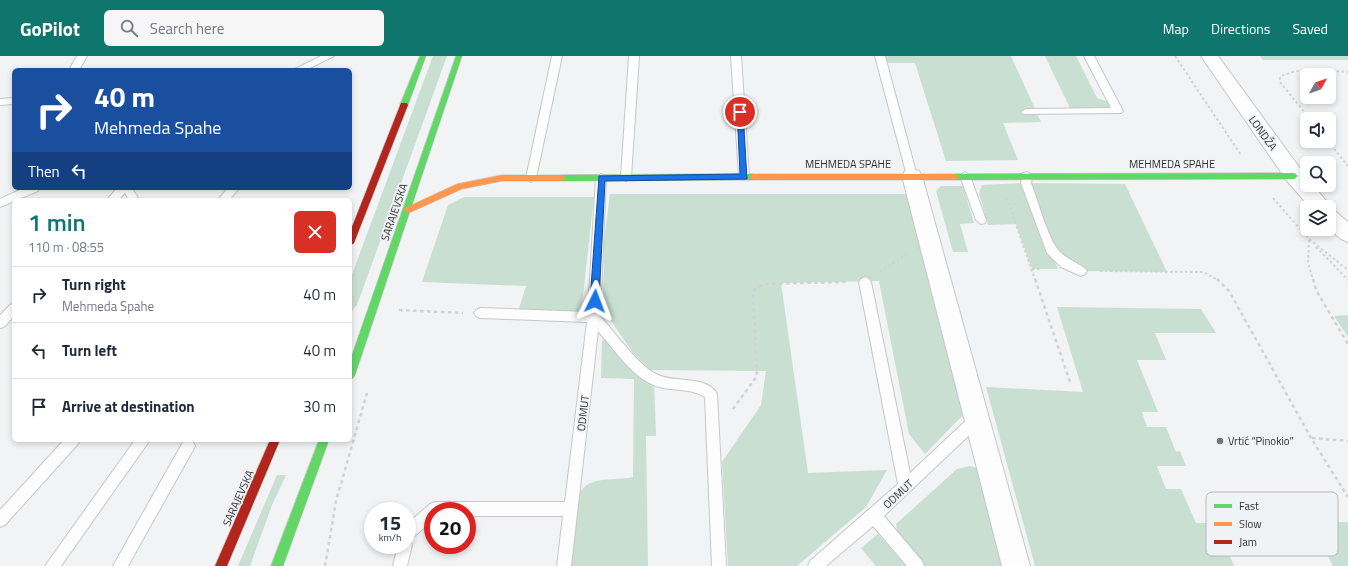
<!DOCTYPE html>
<meta charset="utf-8">
<style>
:root{--surface:#fff;--page:#f6f6f7;--text:#1f2937;--muted:#747a83;--line:#e0e1e3;--accent:#0f766e}
body{margin:0;font-family:"Titillium Web",sans-serif;background:var(--page);color:var(--text);height:100vh;display:flex;flex-direction:column;font-size:15px;white-space:nowrap}
*{box-sizing:border-box;margin:0}
p{font-size:13px;color:var(--muted)}
.icon{flex:none;width:22px;height:22px;fill:none;stroke:currentColor;stroke-width:2;stroke-linecap:round;stroke-linejoin:round}
.map{position:relative;flex:1;overflow:hidden}
.side{position:absolute;left:12px;top:142px;width:340px;height:244px;display:flex;flex-direction:column;background:var(--surface);border-radius:6px;box-shadow:0 2px 6px #0003}
.side>*{flex:none}
.guide{position:absolute;left:12px;top:12px;width:340px;height:122px;border-radius:6px;box-shadow:0 2px 6px #0003;background:#1a4fa0;color:#fff;overflow:hidden}
.needle{width:26px;rotate:50deg}
.controls{position:absolute;left:1300px;top:12px;display:grid;gap:8px}
.controls a{display:grid;place-items:center;width:36px;height:36px;border-radius:6px;background:var(--surface);box-shadow:0 2px 6px #0003;font-size:20px}
.speed{position:absolute;left:364px;top:446px;display:flex;gap:8px;font-size:20px;font-weight:700;text-align:center}
.speed>*{display:grid;place-content:center;width:52px;height:52px;border-radius:50%;background:var(--surface);box-shadow:0 2px 6px #0003;line-height:1}
.speed small{font-size:10px;font-weight:400}
.speed .limit{border:6px solid #d22;background:#fff;color:#111}
.pin{position:absolute;display:grid;place-items:center;width:34px;height:34px;color:#fff;margin:-17px;border:2px solid #fff;border-radius:50%;box-shadow:0 1px 4px #0007}
.me{position:absolute;width:44px;margin:-22px;rotate:3deg;stroke-linejoin:round;filter:drop-shadow(0 0 3px #0008)}
.turn{display:flex;align-items:center;gap:14px;height:84px;padding:0 16px;font-size:18px}
.turn .icon{width:52px;height:52px;stroke-width:2.5}
.turn b{display:block;font-size:28px;line-height:34px}
.then{display:flex;align-items:center;height:38px;padding:0 16px;background:#0003;gap:8px;font-size:15px}
.round{display:grid;place-items:center;flex:none;width:42px;height:42px;border-radius:6px;background:var(--page)}
.summary{display:flex;align-items:center;justify-content:space-between;height:68px;padding:0 16px}
h1{font-size:24px;font-weight:600;line-height:30px;color:var(--accent)}
ul{padding:0;list-style:none}
li{display:flex;align-items:center;gap:12px;height:56px;padding:0 16px;border-top:1px solid var(--line)}
li div{flex:1}
li b{display:block;font-size:15px}
li em{font-style:normal}
header{display:flex;align-items:center;gap:24px;box-sizing:border-box;height:56px;padding:0 20px;background:var(--accent);color:#fff}
header strong{font-size:19px}
nav{display:flex;gap:22px;margin-inline-start:auto;font-size:14px}
.search{width:280px;height:36px;background:var(--page);display:flex;align-items:center;gap:10px;box-sizing:border-box;padding:0 14px;border-radius:6px;color:var(--muted);font-size:15px}
.map>svg:first-child{display:block}
.green{fill:#c8dfd1}
.lines{fill:none;stroke-linecap:round;stroke-linejoin:round}
.lane-casing{stroke:#c6c7c7;stroke-width:2}
.street-casing{stroke:#c6c7c7;stroke-width:2}
.fast-casing{stroke:#c6c7c7;stroke-width:1}
.slow-casing{stroke:#c6c7c7;stroke-width:1}
.jam-casing{stroke:#c6c7c7;stroke-width:1}
.path-far1{stroke:#d1d2d2;stroke-width:2;stroke-dasharray:2.5 2.5;stroke-linecap:butt}
.path{stroke:#d1d2d2;stroke-width:2.5;stroke-dasharray:3.5 3.5;stroke-linecap:butt}
.lane{fill:#fdfdfd;fill-rule:evenodd}
.street{fill:#fdfdfd;fill-rule:evenodd}
.fast{fill:#63d668;fill-rule:evenodd}
.slow{fill:#ff974d;fill-rule:evenodd}
.jam{fill:#b3261e;fill-rule:evenodd}
.route{fill:#1a73e8;stroke:#114b97}
.poi-dot{fill:#737475;stroke:#f0f3f5;stroke-width:1.5}
.labels{text-anchor:middle;dominant-baseline:central;stroke-width:3.5;stroke-linejoin:round;paint-order:stroke}
.street-label{font-size:11px;fill:#2f3031;stroke:#f0f3f5}
.poi-label{font-size:11px;fill:#2f3031;stroke:#f0f3f5;text-anchor:start}
.key{fill:#f0f3f5;stroke:#b6b8ba;stroke-width:1}
.key-label{font-size:11px;fill:#2f3031}
</style>
<header>
<strong>GoPilot</strong>
<div class="search"><svg class="icon" aria-label="search" viewBox="0 0 24 24"><circle cx="10" cy="10" r="6"/><path d="M15 15l6 6"/></svg>Search here</div>
<nav><a>Map</a><a>Directions</a><a>Saved</a></nav>
</header>
<div class="map">
<svg width="1348" height="510" viewBox="0 0 1348 510">
<rect width="100%" height="100%" fill="#f1f3f4"/>
<path class="green" d="M 433,0 L 447,0 L 357,249 L 350,257 L 350,224 Z
M 885,0 L 1011,0 L 1041,66 L 1003,67 L 1018,104 L 946,105 L 915,7 L 887,7 Z
M 1045,0 L 1076,0 L 1097,42 L 1106,45 L 1111,48 L 1110,52 L 1070,52 Z
M 1260,0 L 1348,0 L 1348,4 L 1263,4 Z
M 1026,127 L 1125,128 L 1167,216 L 1081,215 L 1051,196 L 1058,213 L 1032,213 L 1016,168 L 988,169 L 979,137 L 982,129 Z
M 941,130 L 963,130 L 974,167 L 960,168 L 968,196 L 953,196 L 936,135 Z
M 610,138 L 906,138 L 963,359 L 925,398 L 909,378 L 879,225 L 781,227 L 808,417 L 887,414 L 866,451 L 797,510 L 728,510 L 722,406 L 761,349 L 766,315 L 651,314 L 633,297 L 603,253 L 604,185 Z
M 464,141 L 594,141 L 581,257 L 518,256 L 526,230 L 422,226 L 448,149 Z
M 1057,251 L 1201,253 L 1216,277 L 1155,277 L 1166,304 L 1137,304 L 1158,356 L 1142,356 L 1147,371 L 1166,371 L 1176,396 L 1180,395 L 1186,410 L 1157,410 L 1166,433 L 1181,433 L 1196,467 L 1216,467 L 1234,510 L 1035,510 L 986,331 L 1083,336 Z
M 1348,259 L 1348,281 L 1334,260 Z
M 612,281 L 654,324 L 656,380 L 646,380 L 648,510 L 564,510 C 567,488 568,433 593,426 C 605,422 620,424 633,421 L 634,323 L 601,322 L 602,284 Z
M 970,410 L 983,414 L 1010,510 L 924,510 L 898,480 L 896,468 L 957,413 Z
M 277,419 L 286,419 L 272,449 L 250,510 L 238,510 Z
M 1311,466 L 1348,466 L 1348,510 L 1333,510 Z
M 878,478 L 906,510 L 876,510 L 861,492 Z"/>
<g class="lines">
<defs>
<path id="lane" d="M 77,0 L 87,0 L 79,14 L 69,14 Z
M 321,0 L 334,0 L 306,14 L 293,14 Z
M 552,0 L 562,0 L 536,122 L 531,126 L 526,122 Z
M 629,0 L 639,0 L 631,121 L 626,125 L 621,121 Z
M 731,0 L 741,0 L 749,120 L 744,124 L 739,120 Z
M 875,0 L 885,0 L 917,120 L 916,123 L 912,124 L 907,120 Z
M 1084,0 L 1094,0 L 1123,55 L 1121,57 L 1023,58 L 1021,56 L 1026,53 L 1111,52 Z
M 14,42 L 14,48 L 0,49 L 0,43 Z
M 965,116 L 970,120 L 986,164 L 985,167 L 981,168 L 976,164 L 960,120 Z
M 1027,116 L 1032,120 L 1031,127 C 1038,145 1046,175 1056,191 C 1063,203 1083,208 1087,215 L 1085,218 L 1081,220 L 1061,211 L 1047,197 L 1021,127 L 1023,117 Z
M 601,118 L 606,122 L 600,260 C 614,275 640,312 658,319 C 674,327 708,319 717,338 L 726,510 L 712,510 L 705,341 C 691,332 674,335 659,331 C 634,324 615,294 598,275 L 571,510 L 557,510 L 563,460 L 467,460 L 467,455 L 433,455 L 433,464 L 410,484 L 412,489 L 407,510 L 393,510 L 398,489 L 407,489 L 407,468 L 430,448 L 435,446 L 565,446 L 587,266 L 480,262 L 476,260 L 474,257 L 476,254 L 480,252 L 588,256 L 596,122 Z
M 24,132 L 39,132 L 38,135 L 0,151 L 0,143 Z
M 117,132 L 132,132 L 139,144 L 129,144 L 125,137 L 118,144 L 107,144 Z
M 228,132 L 239,132 L 229,144 L 218,144 Z
M 865,221 L 869,223 L 871,226 L 910,417 L 973,358 L 978,356 L 983,358 L 985,362 L 983,366 L 884,460 L 922,505 L 924,510 L 907,510 L 873,470 L 826,510 L 808,510 L 810,505 L 898,428 L 859,226 L 861,223 Z
M 14,247 L 14,260 L 4,271 L 0,272 L 0,259 L 10,249 Z
M 64,384 L 80,384 L 78,388 L 5,469 L 0,471 L 0,454 Z
M 135,384 L 150,384 L 61,510 L 45,510 Z
M 189,384 L 193,386 L 195,390 L 193,394 L 128,510 L 113,510 L 183,386 Z"/>
<path id="street" d="M 1201,0 L 1218,0 L 1307,122 L 1307,129 L 1313,129 L 1331,151 L 1329,154 L 1336,156 L 1348,166 L 1348,186 L 1341,183 L 1329,173 L 1329,151 L 1310,151 L 1287,125 Z
M 912,113 L 919,115 L 922,120 L 1030,510 L 1002,510 L 902,120 L 905,115 Z"/>
<path id="fast" d="M 420,0 L 426,0 L 408,49 L 407,51 L 401,51 L 400,49 Z
M 456,0 L 462,0 L 355,319 L 353,322 L 350,323 L 350,305 Z
M 1294,117 L 1298,120 L 1294,123 L 955,124 L 951,121 L 955,118 Z
M 753,118 L 757,121 L 753,124 L 562,125 L 558,122 L 562,119 Z
M 319,384 L 329,384 L 283,510 L 271,510 Z"/>
<path id="slow" d="M 753,118 L 955,118 L 959,121 L 955,124 L 753,124 L 749,121 Z
M 502,119 L 562,119 L 566,122 L 562,125 L 502,125 L 462,133 L 411,156 L 408,157 L 404,154 L 405,152 L 457,128 Z"/>
<path id="jam" d="M 401,47 L 407,47 L 408,49 L 354,187 L 350,190 L 350,176 Z
M 270,384 L 280,384 L 227,510 L 215,510 Z"/>
</defs>
<use href="#lane" class="lane-casing"/>
<use href="#street" class="street-casing"/>
<use href="#fast" class="fast-casing"/>
<use href="#slow" class="slow-casing"/>
<use href="#jam" class="jam-casing"/>
<path class="path-far1" d="M 1175,0 L 1241,99
M 1310,63 L 1280,26 L 1280,21 C 1299,10 1327,15 1348,16
M 1328,85 L 1348,110
M 1007,142 L 1035,224
M 1273,142 L 1309,183 L 1348,214
M 1309,184 L 1308,206 L 1313,224
M 1316,191 L 1348,224
M 1032,213 L 1042,213
M 1100,215 L 1203,216 L 1218,224
M 880,216 L 908,197"/>
<path class="path" d="M 1035,223 L 1070,326
M 1217,223 L 1229,235 L 1311,382 L 1348,441
M 1313,223 L 1316,234 L 1348,288
M 399,254 L 463,257
M 733,353 L 757,320 L 753,236 L 757,231 L 765,228 L 846,226
M 1312,382 L 1348,385
M 325,510 L 336,445 L 367,337"/>
<use href="#lane" class="lane"/>
<use href="#street" class="street"/>
<use href="#fast" class="fast"/>
<use href="#slow" class="slow"/>
<use href="#jam" class="jam"/>
</g>
<path class="route" d="M 737,54 L 743,56 L 747,123 L 605,125 L 599,245 L 598,248 L 592,248 L 590,245 L 599,120 L 740,118 Z"/>
<circle class="poi-dot" cx="1220" cy="385" r="4"/>
<g class="labels">
<g class="street-label">
<text transform="translate(1263 77) rotate(54)">LONDŽA</text>
<text x="848" y="108">MEHMEDA SPAHE</text>
<text x="1172" y="108">MEHMEDA SPAHE</text>
<text transform="translate(394 156) rotate(-71)">SARAJEVSKA</text>
<text transform="translate(583 357) rotate(-83)">ODMUT</text>
<text transform="translate(898 438) rotate(-43)">ODMUT</text>
<text transform="translate(238 442) rotate(-66)">SARAJEVSKA</text>
</g>
<g class="poi-label">
<text x="1228" y="385">Vrtić “Pinokio”</text>
</g>
</g>
<rect x="1206" y="436" width="132" height="64" rx="6" class="key"/>
<rect x="1214" y="448" width="18" height="4" fill="#63d668"/>
<rect x="1214" y="466" width="18" height="4" fill="#ff974d"/>
<rect x="1214" y="484" width="18" height="4" fill="#b3261e"/>
<g class="key-label">
<text x="1239" y="454">Fast</text>
<text x="1239" y="472">Slow</text>
<text x="1239" y="490">Jam</text>
</g>
</svg>
<div class="controls">
<a><svg class="needle" viewBox="-14 -14 28 28"><path d="M0-13l5 13h-10z" fill="#e53935"/><path d="M0 13l5-13h-10z" fill="#747a83"/></svg></a>
<a><svg class="icon" aria-label="sound" viewBox="0 0 24 24"><path d="M4 9h4l5-4v14l-5-4H4zM17 9q2 3 0 6"/></svg></a>
<a><svg class="icon" aria-label="search" viewBox="0 0 24 24"><circle cx="10" cy="10" r="6"/><path d="M15 15l6 6"/></svg></a>
<a><svg class="icon" aria-label="layers" viewBox="0 0 24 24"><path d="M12 4l9 5-9 5-9-5zM3 14l9 5 9-5"/></svg></a>
</div>
<div class="speed"><div>15<small>km/h</small></div><div class="limit">20</div></div>
<div class="pin" style="left:740px;top:56px;background:#d93025"><svg class="icon" aria-label="arrive" viewBox="0 0 24 24"><path d="M6 21V4h12l-3 4 3 4H6"/></svg></div>
<svg class="me" style="left:595px;top:245px" viewBox="-20 -20 40 40"><path d="M0-17L14 15 0 8-14 15z" fill="#1a73e8" stroke="#fff" stroke-width="4"/></svg>
<div class="guide">
<div class="turn"><svg class="icon" aria-label="right" viewBox="0 0 24 24"><path d="M7 20v-9h11M14 6l5 5-5 5"/></svg><div><b>40 m</b>Mehmeda Spahe</div></div>
<div class="then">Then<svg class="icon" aria-label="left" viewBox="0 0 24 24"><path d="M17 20v-9H6M10 6l-5 5 5 5"/></svg></div>
</div>
<section class="side">
<div class="summary"><div><h1>1 min</h1><p>110 m · 08:55</p></div><a class="round" style="background:#d93025;color:#fff"><svg class="icon" aria-label="close" viewBox="0 0 24 24"><path d="M6 6l12 12M18 6L6 18"/></svg></a></div>
<ul>
<li><svg class="icon" aria-label="right" viewBox="0 0 24 24"><path d="M7 20v-9h11M14 6l5 5-5 5"/></svg><div><b>Turn right</b><p>Mehmeda Spahe</p></div><em>40 m</em></li>
<li><svg class="icon" aria-label="left" viewBox="0 0 24 24"><path d="M17 20v-9H6M10 6l-5 5 5 5"/></svg><div><b>Turn left</b></div><em>40 m</em></li>
<li><svg class="icon" aria-label="arrive" viewBox="0 0 24 24"><path d="M6 21V4h12l-3 4 3 4H6"/></svg><div><b>Arrive at destination</b></div><em>30 m</em></li>
</ul>
</section>
</div>
